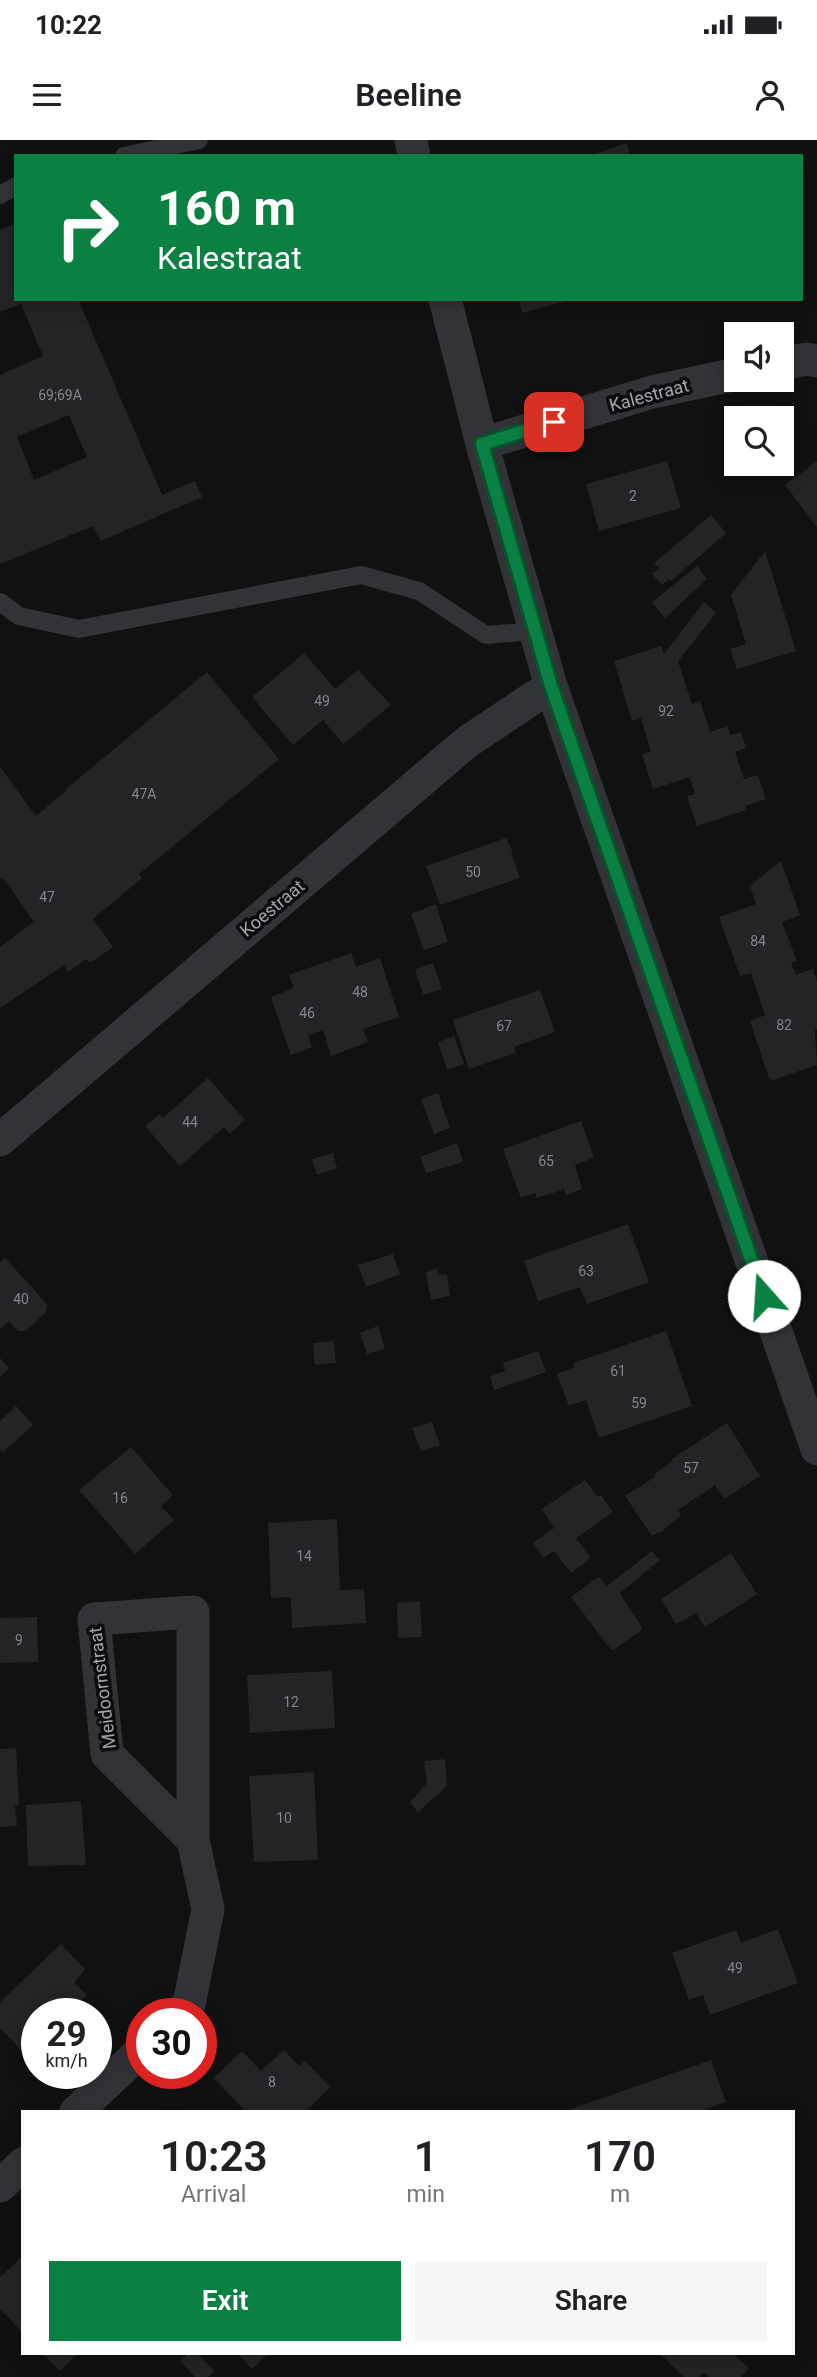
<!DOCTYPE html>
<style>
:root{--surface:#fff;--page:#f6f6f6;--text:#202124;--muted:#757577;--accent:#0b8043}
body{margin:0;font-family:Roboto,sans-serif;background:var(--page);color:var(--text);height:100vh;display:flex;flex-direction:column;font-size:26px;white-space:nowrap}
*{box-sizing:border-box;margin:0}
p{font-size:23px;color:var(--muted)}
.icon{flex:none;width:38px;height:38px;fill:none;stroke:currentColor;stroke-width:2;stroke-linecap:round;stroke-linejoin:round}
.map{position:relative;flex:1;overflow:hidden}
.side{position:absolute;left:21px;top:1970px;width:774px;height:245px;display:flex;flex-direction:column;background:var(--surface);border-radius:0px;box-shadow:0 4px 18px #0003}
.side>*{flex:none}
.top-card{position:absolute;left:14px;top:14px;width:789px;height:147px;border-radius:0px;box-shadow:0 4px 18px #0003;background:#0b8043;color:#fff;overflow:hidden}
.controls{position:absolute;left:724px;top:182px;display:grid;gap:14px}
.controls a{display:grid;place-items:center;width:70px;height:70px;border-radius:0px;background:var(--surface);box-shadow:0 4px 18px #0003;font-size:35px}
.speed{position:absolute;left:21px;top:1858px;display:flex;gap:14px;font-size:35px;font-weight:700;text-align:center}
.speed>*{display:grid;place-content:center;width:91px;height:91px;border-radius:50%;background:var(--surface);box-shadow:0 4px 18px #0003;line-height:1}
.speed small{font-size:18px;font-weight:400}
.speed .limit{border:10px solid #d22;background:#fff;color:#111}
.pin{position:absolute;display:grid;place-items:center;width:60px;height:60px;color:#fff;margin:-30px;border-radius:14px;box-shadow:0 4px 10px #0006}
.me{position:absolute;width:77px;margin:-38px;rotate:341deg;stroke-linejoin:round;filter:drop-shadow(0 0 5px #0008)}
.turn{display:flex;align-items:center;gap:24px;height:147px;padding:0 28px;font-size:32px}
.turn .icon{width:91px;height:91px;stroke-width:2.5}
.turn b{display:block;font-size:49px;line-height:60px}
.eta{display:flex;justify-content:space-evenly;align-items:center;height:119px;text-align:center}
.eta b{font-size:42px;font-weight:600;line-height:49px}
.cta{display:flex;gap:14px;margin-top:auto;padding:14px 28px}
.cta a{flex:1;height:80px;border-radius:0px;background:var(--accent);color:#fff;font-size:28px;font-weight:600;line-height:80px;text-align:center}
.cta a+a{background:var(--page);color:var(--text)}
.status{display:flex;justify-content:space-between;align-items:center;height:49px;padding:0 35px;background:var(--surface);direction:ltr}
.status svg{height:19px;fill:currentColor}
header{display:flex;justify-content:space-between;align-items:center;height:91px;padding:0 28px;background:var(--surface);font-size:32px;font-weight:600}
.map>svg:first-child{display:block}
.building{fill:#242426;fill-rule:evenodd}
.lines{fill:none;stroke-linecap:round;stroke-linejoin:round}
.service{stroke:#323337;stroke-width:18}
.minor{stroke:#323337;stroke-width:33}
.route-casing{stroke:#07532c;stroke-width:18}
.route{stroke:#0b8043;stroke-width:12}
.labels{text-anchor:middle;dominant-baseline:central;stroke-width:7;stroke-linejoin:round;paint-order:stroke}
.number-label{font-size:14px;fill:#82858e}
.street-label{font-size:18px;fill:#a3a6b2;stroke:#0c0c0d}
</style>
<div class="status"><b>10:22</b><svg viewBox="0 0 49 12"><path d="M0 12V9h3v3zM5 12V6h3v6zM10 12V3h3v9zM15 12V0h3v12zM26 1h20v11H26zM47 4h2v5h-2z"/></svg></div>
<header><svg class="icon" aria-label="menu" viewBox="0 0 24 24"><path d="M4 6h16M4 12h16M4 18h16"/></svg>Beeline<svg class="icon" aria-label="person" viewBox="0 0 24 24"><circle cx="12" cy="8" r="4"/><path d="M4 21q1-7 8-7t8 7"/></svg></header>
<div class="map">
<svg width="817" height="2237" viewBox="0 0 817 2237">
<rect width="100%" height="100%" fill="#111112"/>
<path class="building" d="M 627,3 L 630,16 L 592,16 L 592,15 Z
M 16,83 L 16,159 L 78,159 L 162,355 L 195,341 L 202,357 L 101,401 L 93,386 L 0,424 L 0,235 L 43,216 L 21,164 L 0,172 L 0,90 ZM 69,275 L 87,317 L 34,340 L 17,297 Z
M 519,159 L 566,159 L 563,162 L 522,173 Z
M 667,321 L 681,368 L 599,391 L 586,344 Z
M 817,321 L 817,387 L 785,345 Z
M 711,375 L 726,393 L 671,441 L 669,439 L 662,445 L 652,434 L 659,428 L 654,423 Z
M 765,411 L 796,511 L 737,529 L 730,509 L 746,504 L 731,455 Z
M 697,426 L 707,439 L 665,478 L 652,462 Z
M 704,462 L 716,473 L 678,521 L 692,564 L 700,561 L 710,592 L 727,586 L 730,595 L 741,592 L 746,608 L 735,612 L 744,639 L 758,635 L 766,659 L 745,666 L 746,670 L 697,686 L 687,656 L 695,654 L 690,637 L 653,649 L 642,614 L 651,611 L 641,578 L 632,581 L 614,521 L 661,506 L 664,514 Z
M 304,513 L 335,549 L 358,530 L 391,565 L 343,604 L 323,580 L 293,605 L 252,557 Z
M 207,532 L 279,619 L 139,734 L 142,738 L 93,779 L 113,807 L 90,823 L 86,819 L 68,832 L 64,825 L 0,868 L 0,807 L 34,782 L 3,738 L 0,740 L 0,627 L 36,676 L 67,650 L 66,649 Z
M 506,698 L 513,712 L 511,712 L 520,738 L 440,765 L 426,726 Z
M 781,721 L 800,775 L 782,782 L 797,821 L 791,823 L 796,835 L 813,829 L 817,842 L 817,889 L 815,890 L 817,925 L 770,941 L 750,881 L 765,875 L 751,833 L 740,836 L 719,777 L 756,764 L 750,746 Z
M 436,764 L 448,802 L 424,810 L 411,774 Z
M 351,813 L 356,827 L 380,818 L 399,877 L 363,889 L 368,902 L 331,916 L 323,890 L 308,895 L 312,907 L 291,915 L 271,857 L 294,848 L 289,835 Z
M 433,823 L 442,849 L 423,855 L 415,829 Z
M 540,850 L 555,892 L 514,907 L 516,913 L 469,929 L 453,880 Z
M 454,896 L 464,924 L 447,930 L 438,902 Z
M 208,938 L 245,980 L 230,994 L 224,987 L 180,1026 L 145,986 L 160,974 L 163,978 Z
M 438,953 L 450,988 L 434,994 L 421,959 Z
M 581,981 L 594,1018 L 575,1025 L 582,1049 L 566,1055 L 561,1043 L 562,1050 L 537,1058 L 535,1053 L 521,1058 L 503,1009 Z
M 457,1003 L 463,1022 L 426,1033 L 420,1017 Z
M 333,1013 L 337,1028 L 317,1035 L 312,1019 Z
M 628,1084 L 649,1142 L 587,1164 L 580,1147 L 538,1161 L 524,1121 Z
M 393,1114 L 400,1134 L 366,1147 L 358,1125 Z
M 5,1118 L 47,1164 L 46,1172 L 26,1191 L 18,1191 L 9,1181 L 0,1189 L 0,1123 Z
M 437,1129 L 439,1135 L 447,1134 L 450,1156 L 431,1160 L 426,1132 Z
M 378,1186 L 385,1209 L 367,1214 L 360,1193 Z
M 666,1191 L 692,1266 L 599,1298 L 586,1260 L 569,1266 L 557,1234 L 575,1227 L 573,1223 Z
M 334,1201 L 336,1223 L 315,1225 L 313,1203 Z
M 538,1211 L 546,1232 L 494,1250 L 490,1236 L 505,1231 L 503,1223 Z
M 0,1218 L 9,1228 L 0,1237 Z
M 16,1266 L 33,1285 L 3,1312 L 0,1309 L 0,1281 Z
M 432,1282 L 440,1305 L 421,1311 L 412,1288 Z
M 727,1283 L 760,1336 L 724,1359 L 715,1345 L 678,1370 L 681,1375 L 660,1393 L 659,1392 L 652,1396 L 625,1356 L 655,1337 L 655,1334 L 673,1321 L 672,1319 Z
M 131,1307 L 173,1355 L 161,1366 L 174,1380 L 135,1414 L 79,1350 Z
M 585,1340 L 598,1357 L 601,1355 L 613,1372 L 576,1398 L 591,1418 L 571,1433 L 554,1411 L 544,1418 L 533,1403 L 554,1388 L 542,1369 Z
M 337,1379 L 340,1450 L 364,1449 L 366,1483 L 292,1488 L 291,1457 L 271,1458 L 268,1383 Z
M 652,1411 L 660,1420 L 620,1453 L 643,1489 L 612,1511 L 571,1457 L 599,1437 L 607,1446 Z
M 731,1413 L 757,1454 L 705,1487 L 696,1473 L 676,1484 L 661,1459 Z
M 420,1461 L 422,1497 L 398,1498 L 397,1463 Z
M 37,1477 L 38,1522 L 0,1523 L 0,1478 Z
M 332,1531 L 335,1588 L 250,1593 L 247,1535 Z
M 16,1608 L 19,1665 L 15,1665 L 17,1686 L 0,1687 L 0,1609 Z
M 445,1619 L 447,1646 L 418,1672 L 410,1662 L 427,1643 L 424,1621 Z
M 314,1632 L 318,1720 L 254,1722 L 249,1636 Z
M 81,1661 L 86,1725 L 28,1726 L 26,1665 Z
M 778,1789 L 798,1843 L 710,1875 L 703,1855 L 689,1860 L 672,1813 L 736,1790 L 741,1803 Z
M 61,1804 L 85,1829 L 74,1843 L 87,1855 L 66,1874 L 37,1874 L 37,1902 L 25,1914 L 0,1888 L 0,1862 Z
M 284,1910 L 299,1926 L 305,1921 L 330,1947 L 305,1972 L 246,1972 L 214,1938 L 242,1911 L 261,1931 Z
M 711,1920 L 726,1962 L 706,1969 L 707,1972 L 572,1972 L 571,1969 Z
M 23,2116 L 23,2193 L 0,2169 L 0,2137 Z
M 43,2214 L 77,2214 L 60,2231 Z
M 188,2214 L 198,2214 L 214,2231 L 208,2237 L 195,2237 L 180,2221 Z
M 238,2214 L 268,2214 L 252,2229 Z
M 660,2214 L 733,2214 L 749,2228 L 741,2237 L 709,2237 L 704,2232 L 699,2237 L 684,2237 Z"/>
<g class="lines">
<path class="service" d="M 124,16 L 199,0
M 0,55 L 16,46
M 0,462 L 19,476 L 79,489 L 361,435 L 419,451 L 486,495 L 536,491"/>
<path class="minor" d="M 411,0 L 414,16
M 445,159 L 482,304 L 551,546 L 817,1309
M 782,224 L 806,219 L 817,221
M 482,304 L 652,252 L 737,234
M 0,1000 L 467,602 L 551,546
M 178,1874 L 189,1864 L 208,1769 L 193,1700 L 193,1472 L 94,1479 L 107,1614 L 193,1700
M 76,1972 L 142,1910
M 0,2046 L 23,2024"/>
</g>
<g class="lines">
<defs>
<path id="route" d="M 554,282 L 482,304 L 551,546 L 764,1156"/>
</defs>
<use href="#route" class="route-casing"/>
<use href="#route" class="route"/>
</g>
<g class="labels">
<g class="number-label">
<text x="60" y="255">69;69A</text>
<text x="633" y="356">2</text>
<text x="322" y="561">49</text>
<text x="666" y="571">92</text>
<text x="144" y="654">47A</text>
<text x="473" y="732">50</text>
<text x="47" y="757">47</text>
<text x="758" y="801">84</text>
<text x="360" y="852">48</text>
<text x="307" y="873">46</text>
<text x="784" y="885">82</text>
<text x="504" y="886">67</text>
<text x="190" y="982">44</text>
<text x="546" y="1021">65</text>
<text x="586" y="1131">63</text>
<text x="21" y="1159">40</text>
<text x="618" y="1231">61</text>
<text x="639" y="1263">59</text>
<text x="691" y="1328">57</text>
<text x="120" y="1358">16</text>
<text x="304" y="1416">14</text>
<text x="19" y="1500">9</text>
<text x="291" y="1562">12</text>
<text x="284" y="1678">10</text>
<text x="735" y="1828">49</text>
<text x="272" y="1942">8</text>
</g>
<g class="street-label">
<text transform="translate(649 255) rotate(-15)">Kalestraat</text>
<text transform="translate(272 768) rotate(-40)">Koestraat</text>
<text transform="translate(102 1548) rotate(-97)">Meidoornstraat</text>
</g>
</g>
</svg>
<div class="controls">
<a><svg class="icon" aria-label="sound" viewBox="0 0 24 24"><path d="M4 9h4l5-4v14l-5-4H4zM17 9q2 3 0 6"/></svg></a>
<a><svg class="icon" aria-label="search" viewBox="0 0 24 24"><circle cx="10" cy="10" r="6"/><path d="M15 15l6 6"/></svg></a>
</div>
<div class="speed"><div>29<small>km/h</small></div><div class="limit">30</div></div>
<div class="pin" style="left:554px;top:282px;background:#d93025"><svg class="icon" aria-label="arrive" viewBox="0 0 24 24"><path d="M6 21V4h12l-3 4 3 4H6"/></svg></div>
<svg class="me" style="left:764px;top:1156px" viewBox="-20 -20 40 40"><circle r="19" fill="#fff"/><path d="M0-13L10 11 0 6-10 11z" fill="#0b8043"/></svg>
<div class="top-card">
<div class="turn"><svg class="icon" aria-label="right" viewBox="0 0 24 24"><path d="M7 20v-9h11M14 6l5 5-5 5"/></svg><div><b>160 m</b>Kalestraat</div></div>
</div>
<section class="side">
<div class="eta">
<div><b>10:23</b><p>Arrival</p></div>
<div><b>1</b><p>min</p></div>
<div><b>170</b><p>m</p></div>
</div>
<div class="cta"><a>Exit</a><a>Share</a></div>
</section>
</div>
